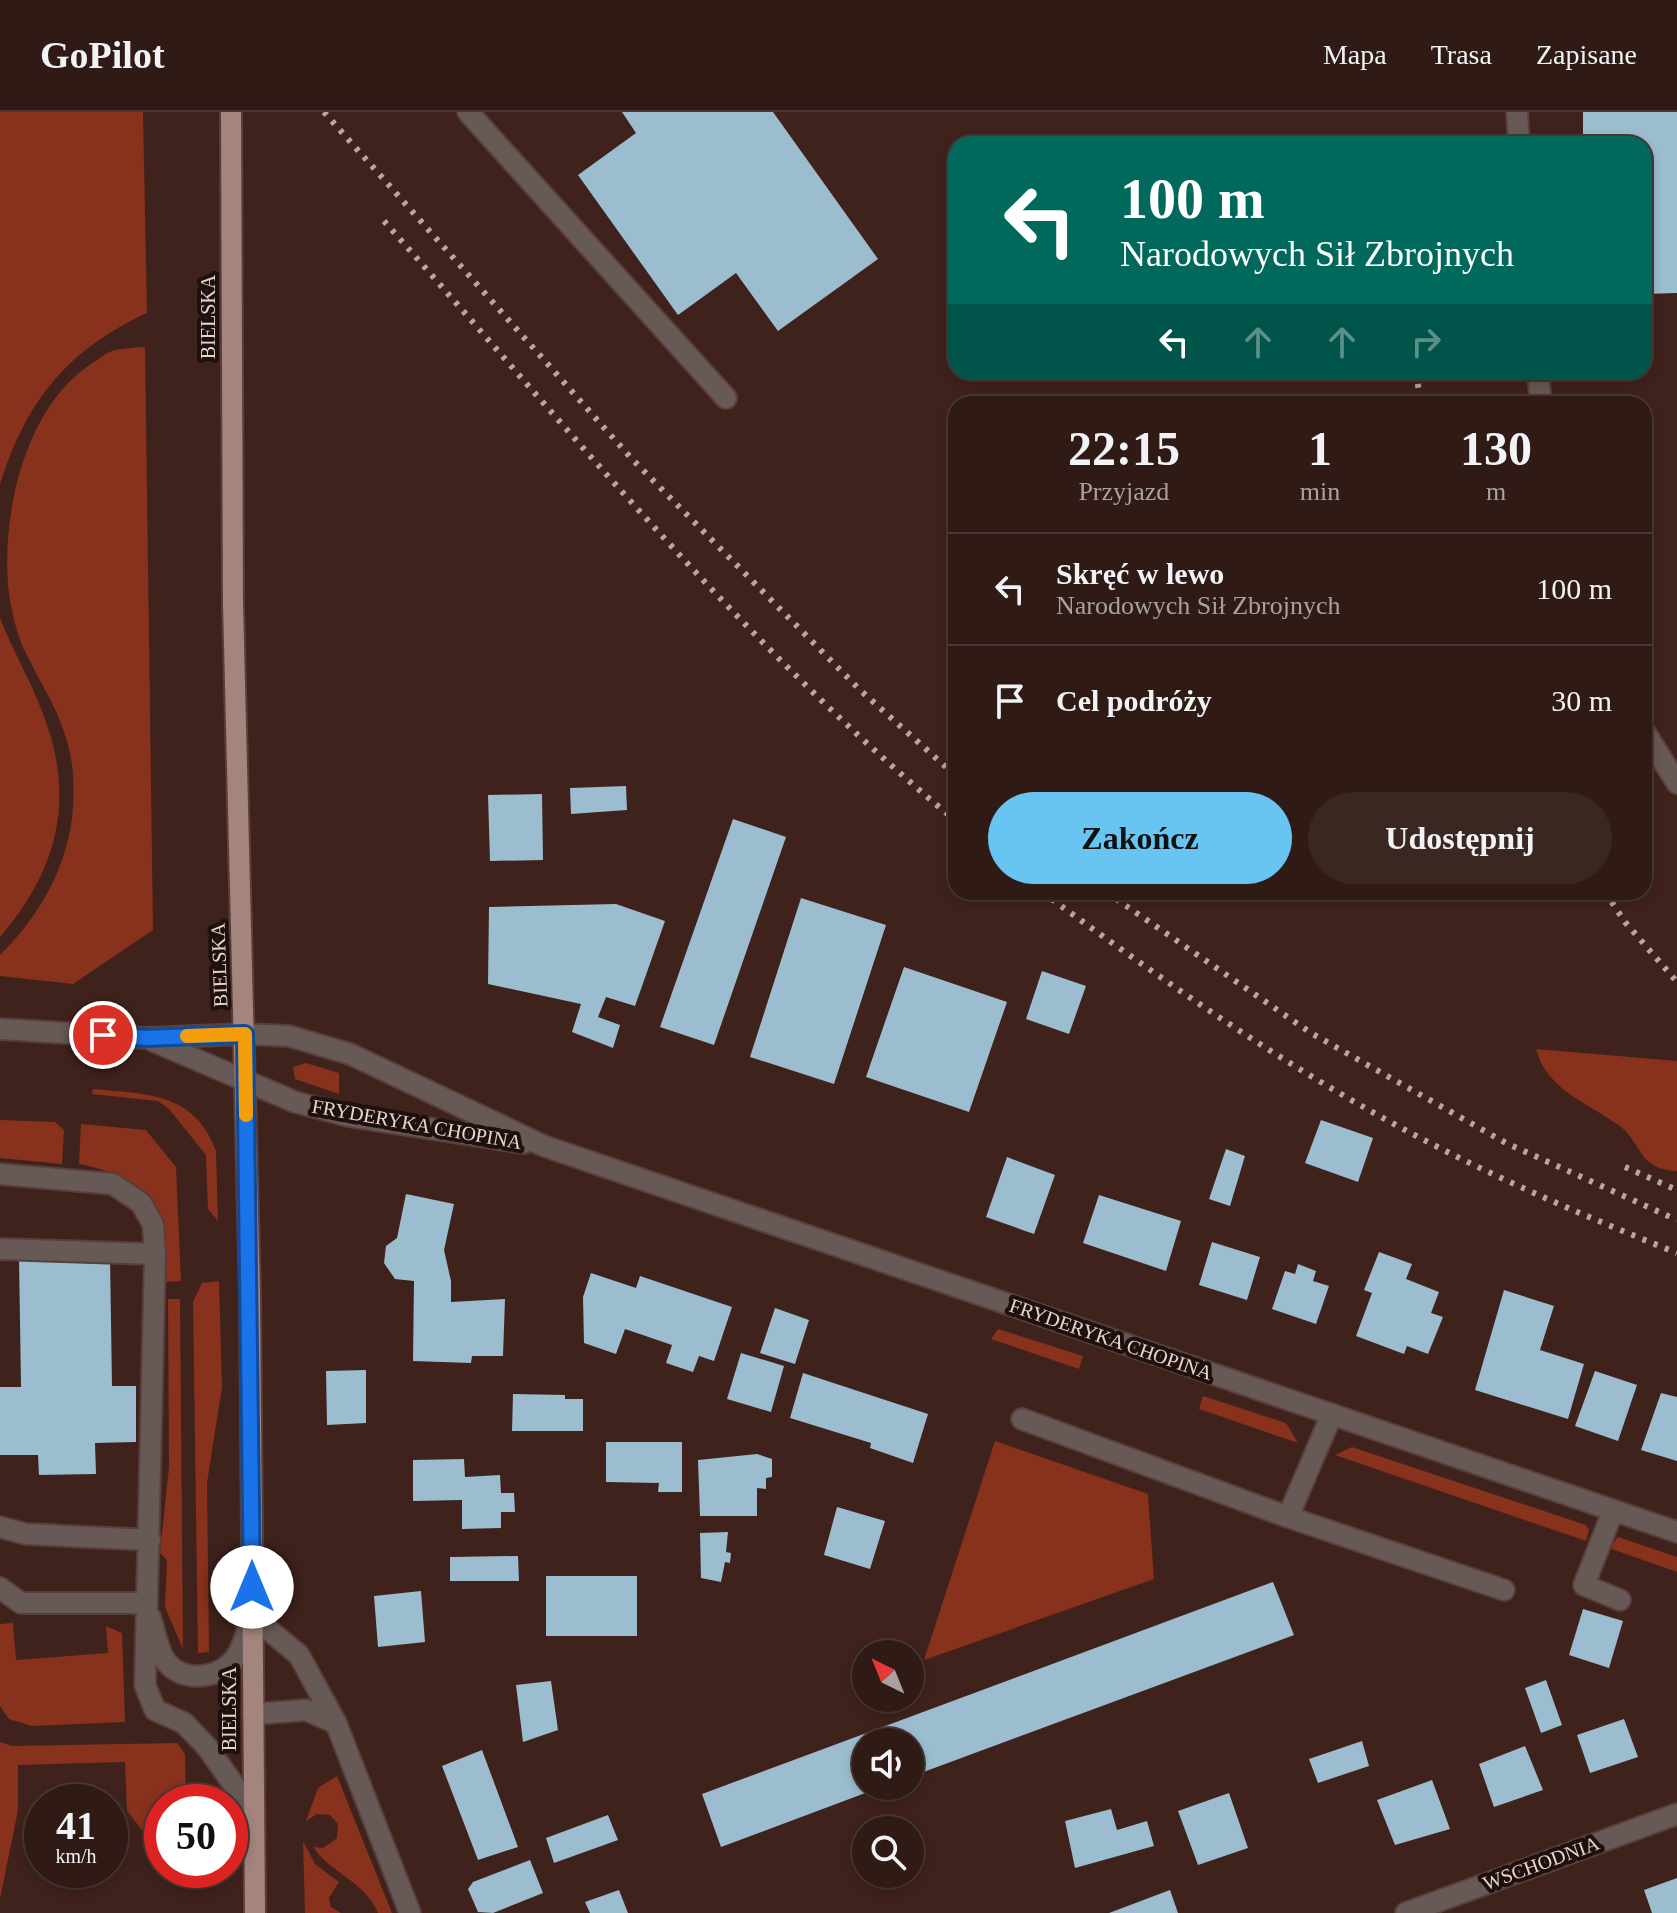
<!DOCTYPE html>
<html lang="pl">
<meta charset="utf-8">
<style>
:root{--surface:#2f1a15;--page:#3b2722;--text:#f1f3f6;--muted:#a7a1a0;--line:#4a3834;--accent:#68c4f0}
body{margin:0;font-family:"Times New Roman",serif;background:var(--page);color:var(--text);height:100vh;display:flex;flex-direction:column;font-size:30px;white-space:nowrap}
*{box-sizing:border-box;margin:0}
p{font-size:26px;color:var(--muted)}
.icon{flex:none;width:44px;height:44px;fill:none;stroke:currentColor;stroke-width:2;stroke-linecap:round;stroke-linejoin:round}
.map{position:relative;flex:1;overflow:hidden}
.sheet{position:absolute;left:948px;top:284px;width:704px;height:504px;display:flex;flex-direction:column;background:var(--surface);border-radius:24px;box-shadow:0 4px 12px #0003,0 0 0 2px var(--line)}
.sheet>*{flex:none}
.hud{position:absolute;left:948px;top:24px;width:704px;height:244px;border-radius:24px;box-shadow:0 4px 12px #0003,0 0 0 2px var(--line);background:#00695c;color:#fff;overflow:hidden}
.needle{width:52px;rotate:317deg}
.fabs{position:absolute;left:852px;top:1528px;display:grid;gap:16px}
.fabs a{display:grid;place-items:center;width:72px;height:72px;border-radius:50%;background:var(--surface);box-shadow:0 4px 12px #0003,0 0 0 2px var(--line);font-size:40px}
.speed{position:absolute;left:24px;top:1672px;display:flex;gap:16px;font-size:40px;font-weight:700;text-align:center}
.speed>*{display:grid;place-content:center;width:104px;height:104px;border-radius:50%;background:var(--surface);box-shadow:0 4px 12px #0003,0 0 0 2px var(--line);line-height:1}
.speed small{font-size:20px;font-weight:400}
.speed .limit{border:12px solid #d22;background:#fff;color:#111}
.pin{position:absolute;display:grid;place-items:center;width:68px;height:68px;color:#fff;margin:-34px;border:4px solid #fff;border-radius:50%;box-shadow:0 2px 8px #0007}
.me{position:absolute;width:88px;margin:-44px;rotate:0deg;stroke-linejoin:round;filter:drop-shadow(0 0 6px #0008)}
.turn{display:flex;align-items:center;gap:28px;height:168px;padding:0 40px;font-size:36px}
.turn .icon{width:104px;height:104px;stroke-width:2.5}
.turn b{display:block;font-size:56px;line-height:68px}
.lanes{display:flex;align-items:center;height:76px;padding:0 40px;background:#0003;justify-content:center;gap:40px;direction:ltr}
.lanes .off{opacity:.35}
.eta{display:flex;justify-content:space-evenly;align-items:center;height:136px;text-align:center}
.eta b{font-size:48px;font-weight:800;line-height:56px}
.cta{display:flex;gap:16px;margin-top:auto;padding:16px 40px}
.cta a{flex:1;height:92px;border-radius:48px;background:var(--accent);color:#111;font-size:32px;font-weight:800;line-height:92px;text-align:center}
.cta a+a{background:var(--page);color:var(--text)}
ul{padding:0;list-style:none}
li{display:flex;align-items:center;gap:24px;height:112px;padding:0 40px;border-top:2px solid var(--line)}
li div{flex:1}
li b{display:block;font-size:30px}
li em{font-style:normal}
header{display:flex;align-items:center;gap:48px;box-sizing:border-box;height:112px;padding:0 40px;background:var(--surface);border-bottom:2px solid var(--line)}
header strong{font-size:38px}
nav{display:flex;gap:44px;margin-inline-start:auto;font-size:28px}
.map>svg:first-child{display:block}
.green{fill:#88311c}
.building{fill:#9bbdcf}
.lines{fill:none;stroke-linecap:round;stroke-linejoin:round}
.minor-casing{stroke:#5a3e39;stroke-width:24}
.major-casing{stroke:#5a3e39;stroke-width:24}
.minor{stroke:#675955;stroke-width:20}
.major{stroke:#a3857d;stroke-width:20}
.rail{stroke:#bba5a0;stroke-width:6;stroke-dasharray:4 8;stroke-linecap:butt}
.route-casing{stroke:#114b97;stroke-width:20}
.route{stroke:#1a73e8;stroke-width:14}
.slow{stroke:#f59e0b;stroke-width:14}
.labels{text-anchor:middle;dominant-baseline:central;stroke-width:8;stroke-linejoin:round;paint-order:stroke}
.street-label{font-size:20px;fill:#e7d4cf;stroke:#1d100d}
</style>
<header>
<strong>GoPilot</strong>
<nav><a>Mapa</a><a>Trasa</a><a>Zapisane</a></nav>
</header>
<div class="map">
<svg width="1677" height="1801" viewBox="0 0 1677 1801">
<rect width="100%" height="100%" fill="#3f221c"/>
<path class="green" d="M 0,0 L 143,0 L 147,201 C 67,238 26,289 0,373 Z
M 145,235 L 153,818 L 73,872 L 0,864 L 0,843 C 49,794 78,735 73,664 C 70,612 44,580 23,535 C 16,520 12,499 9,482 C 0,406 24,293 94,250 C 100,246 107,240 115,238 C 124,236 135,236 145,235 Z
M 0,506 C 13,539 31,569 43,602 C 76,686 58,758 0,825 Z
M 1536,937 L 1677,949 L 1677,1059 C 1639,1058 1642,1032 1621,1015 C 1589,991 1547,979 1536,937 Z
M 306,951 L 339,961 L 339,982 L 295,967 L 293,955 Z
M 93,977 C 145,982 195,980 216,1039 L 218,1109 L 208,1097 L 206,1043 L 169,997 L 158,989 L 92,982 Z
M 0,1008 L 55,1010 L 64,1018 L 62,1052 L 0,1046 Z
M 81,1012 L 146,1018 L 176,1055 L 181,1169 L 166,1170 C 169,1105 146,1064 79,1052 Z
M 219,1169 L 222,1275 L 207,1371 L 209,1540 L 198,1541 L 193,1190 L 202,1171 Z
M 168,1187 L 180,1187 L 183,1537 L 165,1495 L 167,1448 L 160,1441 L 169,1355 Z
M 998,1217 L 1083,1244 L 1079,1257 L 991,1227 Z
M 1203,1284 L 1286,1311 L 1298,1331 L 1199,1297 Z
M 995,1329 L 1148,1382 L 1154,1467 L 924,1548 Z
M 1352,1335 L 1586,1413 L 1589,1418 L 1586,1429 L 1335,1343 Z
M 1618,1425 L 1677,1445 L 1677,1460 L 1609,1436 Z
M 13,1511 L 16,1548 L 108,1541 L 106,1514 L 122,1521 L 125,1610 L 32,1614 L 9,1607 L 0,1594 L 0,1512 Z
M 0,1630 L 12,1634 L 177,1631 L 185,1642 L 186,1690 L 162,1690 L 162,1743 L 127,1699 L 125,1650 L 18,1653 L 18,1698 L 0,1787 Z
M 337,1664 L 392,1801 L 378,1801 C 365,1769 331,1762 313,1735 L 323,1736 L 337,1726 L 338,1712 L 330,1703 L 317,1702 L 306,1709 L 318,1676 Z
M 303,1729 L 315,1752 L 339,1770 L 329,1786 L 331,1795 L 341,1801 L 305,1801 Z"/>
<path class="building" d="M 622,0 L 773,0 L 878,147 L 778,219 L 736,161 L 678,203 L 578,63 L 636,21 Z
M 1583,0 L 1677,0 L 1677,181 L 1644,182 L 1644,32 L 1583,32 Z
M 626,674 L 627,698 L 571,702 L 570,676 Z
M 542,682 L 543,748 L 490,749 L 488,683 Z
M 733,707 L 786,725 L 714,933 L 660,915 Z
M 801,786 L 886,813 L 834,972 L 750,945 Z
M 616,792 L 665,809 L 635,894 L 606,885 L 598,905 L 620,913 L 613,936 L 572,920 L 581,892 L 488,872 L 489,795 Z
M 904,855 L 1007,890 L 969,1000 L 866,965 Z
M 1042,859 L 1086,874 L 1069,922 L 1026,907 Z
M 1321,1008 L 1373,1026 L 1358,1070 L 1305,1051 Z
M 1226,1037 L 1245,1044 L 1230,1094 L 1209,1087 Z
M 1007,1045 L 1055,1063 L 1034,1122 L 986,1105 Z
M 406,1082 L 454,1092 L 444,1138 L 451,1169 L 451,1190 L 505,1187 L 503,1244 L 472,1244 L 471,1251 L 413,1249 L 414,1169 L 395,1167 L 384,1151 L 386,1134 L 397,1126 Z
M 1099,1083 L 1181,1109 L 1166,1159 L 1083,1131 Z
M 1212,1130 L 1260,1145 L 1247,1188 L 1199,1173 Z
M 1379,1140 L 1412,1152 L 1406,1167 L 1439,1180 L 1431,1201 L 1443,1205 L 1428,1242 L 1407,1234 L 1404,1242 L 1356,1224 L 1372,1181 L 1364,1178 Z
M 110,1144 L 112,1274 L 136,1274 L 136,1330 L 95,1331 L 96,1362 L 39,1363 L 38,1343 L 0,1343 L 0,1275 L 21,1275 L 19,1145 Z
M 1298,1152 L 1316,1159 L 1313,1169 L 1329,1174 L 1316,1212 L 1272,1197 L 1285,1159 L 1295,1162 Z
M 591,1161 L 636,1176 L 640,1164 L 732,1195 L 714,1249 L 699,1244 L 693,1260 L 666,1251 L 672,1233 L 625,1217 L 616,1242 L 584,1231 L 583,1185 Z
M 1504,1178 L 1554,1194 L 1540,1238 L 1584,1252 L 1568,1307 L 1475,1278 Z
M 775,1196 L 809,1208 L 795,1252 L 760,1241 Z
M 741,1241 L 784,1254 L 771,1300 L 727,1287 Z
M 366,1258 L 366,1311 L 327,1313 L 326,1259 Z
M 1595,1259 L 1637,1273 L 1618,1329 L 1575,1314 Z
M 803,1261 L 928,1302 L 913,1351 L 870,1336 L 871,1331 L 790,1306 Z
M 1661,1281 L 1677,1285 L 1677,1349 L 1641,1338 Z
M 513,1282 L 565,1283 L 565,1287 L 583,1287 L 583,1319 L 512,1319 Z
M 606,1330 L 682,1330 L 682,1380 L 658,1380 L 659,1371 L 606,1370 Z
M 757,1342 L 772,1347 L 772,1365 L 766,1366 L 766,1377 L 757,1376 L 757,1404 L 700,1404 L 698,1348 Z
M 464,1347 L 465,1365 L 500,1363 L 501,1381 L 514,1381 L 515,1400 L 501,1400 L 501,1416 L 462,1417 L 462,1388 L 413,1389 L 413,1348 Z
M 837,1395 L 885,1409 L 870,1457 L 824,1443 Z
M 728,1420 L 726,1440 L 731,1441 L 730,1451 L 725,1450 L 721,1470 L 701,1466 L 700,1421 Z
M 518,1444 L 519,1469 L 450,1469 L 450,1445 Z
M 546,1464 L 637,1464 L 637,1524 L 546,1524 Z
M 1273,1470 L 1294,1523 L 910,1665 L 910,1630 L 866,1630 L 866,1674 L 884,1674 L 721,1735 L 702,1682 Z
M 421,1479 L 425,1530 L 378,1535 L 374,1484 Z
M 1583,1497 L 1623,1509 L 1609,1556 L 1569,1543 Z
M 1546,1568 L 1562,1613 L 1541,1621 L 1525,1576 Z
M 551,1569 L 558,1618 L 523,1630 L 516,1573 Z
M 1624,1607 L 1638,1645 L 1590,1661 L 1577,1623 Z
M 1362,1629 L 1369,1654 L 1318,1671 L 1309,1647 Z
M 1525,1634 L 1543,1678 L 1494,1695 L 1479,1652 Z
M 482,1638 L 518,1735 L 478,1748 L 442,1654 Z
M 1432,1668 L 1450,1717 L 1395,1733 L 1377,1688 Z
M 1229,1681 L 1248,1736 L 1198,1753 L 1178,1699 Z
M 1111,1697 L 1117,1718 L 1147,1709 L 1154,1734 L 1075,1756 L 1065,1709 Z
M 608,1703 L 618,1728 L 554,1751 L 546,1726 Z
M 530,1748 L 543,1781 L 493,1801 L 478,1800 L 468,1777 L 473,1770 Z
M 1677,1766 L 1677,1801 L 1652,1801 L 1644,1778 Z
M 619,1778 L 628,1801 L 590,1801 L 585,1790 Z
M 1170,1778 L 1178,1801 L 1109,1801 Z"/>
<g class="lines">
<defs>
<path id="minor" d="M 468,0 L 726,286
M 1517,0 L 1519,32
M 1538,260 L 1541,292
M 1644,619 L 1677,671
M 0,917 L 146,926 L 245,922 L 289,924 L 350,942 L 544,1034 L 1677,1420
M 153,929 L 295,990 L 348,1004 L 524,1031
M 0,1062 L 113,1072 L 141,1091 L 153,1112 L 155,1142
M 0,1137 L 155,1142 L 145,1573 L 155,1598 L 184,1611 L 207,1635 L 253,1700
M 1022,1307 L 1288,1405 L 1332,1302
M 1613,1399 L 1584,1473 L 1620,1488
M 1288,1405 L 1504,1478
M 0,1415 L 26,1422 L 150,1428
M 0,1476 L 21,1491 L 146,1491
M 150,1505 C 155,1518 158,1542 168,1552 C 188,1573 226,1565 239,1540 C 245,1529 248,1515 252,1504 L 299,1543 L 336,1611 L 410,1801
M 253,1602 L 306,1598 L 336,1611
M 1406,1801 L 1677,1702"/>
<path id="major" d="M 231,0 L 233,491 L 250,1183 L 255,1801"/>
</defs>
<use href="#minor" class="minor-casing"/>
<use href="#major" class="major-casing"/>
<use href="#minor" class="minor"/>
<use href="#major" class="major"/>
<path class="rail" d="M 324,0 L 631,346 L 860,578 L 956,664
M 384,109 C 567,315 743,533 956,709
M 1416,260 L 1421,292
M 1042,780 C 1165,870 1292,960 1428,1030 C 1509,1072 1592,1107 1677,1141
M 1106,780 L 1311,921 L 1506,1031 L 1677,1108
M 1605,780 L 1625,810 L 1677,870
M 1625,1055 L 1677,1078"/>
</g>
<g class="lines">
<defs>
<path id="route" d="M 103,923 L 146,926 L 245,922 L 252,1475"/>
</defs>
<use href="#route" class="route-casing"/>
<use href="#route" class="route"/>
<path class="slow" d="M 187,924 L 245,922 L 246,1003"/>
</g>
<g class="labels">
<g class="street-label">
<text transform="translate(208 205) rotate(-90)">BIELSKA</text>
<text transform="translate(219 853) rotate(-92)">BIELSKA</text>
<text transform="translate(417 1012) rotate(10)">FRYDERYKA CHOPINA</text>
<text transform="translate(1111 1227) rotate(19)">FRYDERYKA CHOPINA</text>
<text transform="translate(229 1597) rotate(-90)">BIELSKA</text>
<text transform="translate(1541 1751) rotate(-20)">WSCHODNIA</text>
</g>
</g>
</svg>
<div class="fabs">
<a><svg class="needle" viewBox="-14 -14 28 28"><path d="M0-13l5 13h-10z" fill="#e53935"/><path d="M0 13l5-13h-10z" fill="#a7a1a0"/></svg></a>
<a><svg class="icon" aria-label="sound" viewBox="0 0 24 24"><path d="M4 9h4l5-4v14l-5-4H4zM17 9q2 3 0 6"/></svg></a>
<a><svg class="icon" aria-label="search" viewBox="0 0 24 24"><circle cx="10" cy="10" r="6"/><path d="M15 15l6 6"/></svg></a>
</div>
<div class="speed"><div>41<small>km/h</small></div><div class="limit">50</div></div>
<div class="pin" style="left:103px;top:923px;background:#d93025"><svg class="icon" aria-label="arrive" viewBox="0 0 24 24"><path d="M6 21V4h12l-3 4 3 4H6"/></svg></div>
<svg class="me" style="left:252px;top:1475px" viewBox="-20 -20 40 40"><circle r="19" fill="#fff"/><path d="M0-13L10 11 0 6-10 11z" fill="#1a73e8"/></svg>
<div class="hud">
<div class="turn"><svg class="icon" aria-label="left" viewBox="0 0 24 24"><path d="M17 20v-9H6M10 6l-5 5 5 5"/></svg><div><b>100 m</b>Narodowych Sił Zbrojnych</div></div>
<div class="lanes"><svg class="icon" aria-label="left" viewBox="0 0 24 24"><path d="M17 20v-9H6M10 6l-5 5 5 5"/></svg><svg class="icon off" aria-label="ahead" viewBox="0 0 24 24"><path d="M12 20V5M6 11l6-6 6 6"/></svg><svg class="icon off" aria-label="ahead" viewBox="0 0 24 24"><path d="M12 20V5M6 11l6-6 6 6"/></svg><svg class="icon off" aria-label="right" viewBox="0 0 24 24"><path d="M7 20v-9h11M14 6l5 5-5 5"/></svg></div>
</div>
<section class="sheet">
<div class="eta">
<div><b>22:15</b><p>Przyjazd</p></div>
<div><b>1</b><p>min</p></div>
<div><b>130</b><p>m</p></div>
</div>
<ul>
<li><svg class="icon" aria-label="left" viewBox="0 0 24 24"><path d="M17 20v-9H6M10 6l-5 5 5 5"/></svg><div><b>Skręć w lewo</b><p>Narodowych Sił Zbrojnych</p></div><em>100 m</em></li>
<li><svg class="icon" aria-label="arrive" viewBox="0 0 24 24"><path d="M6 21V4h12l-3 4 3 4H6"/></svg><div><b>Cel podróży</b></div><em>30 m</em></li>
</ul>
<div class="cta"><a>Zakończ</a><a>Udostępnij</a></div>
</section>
</div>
